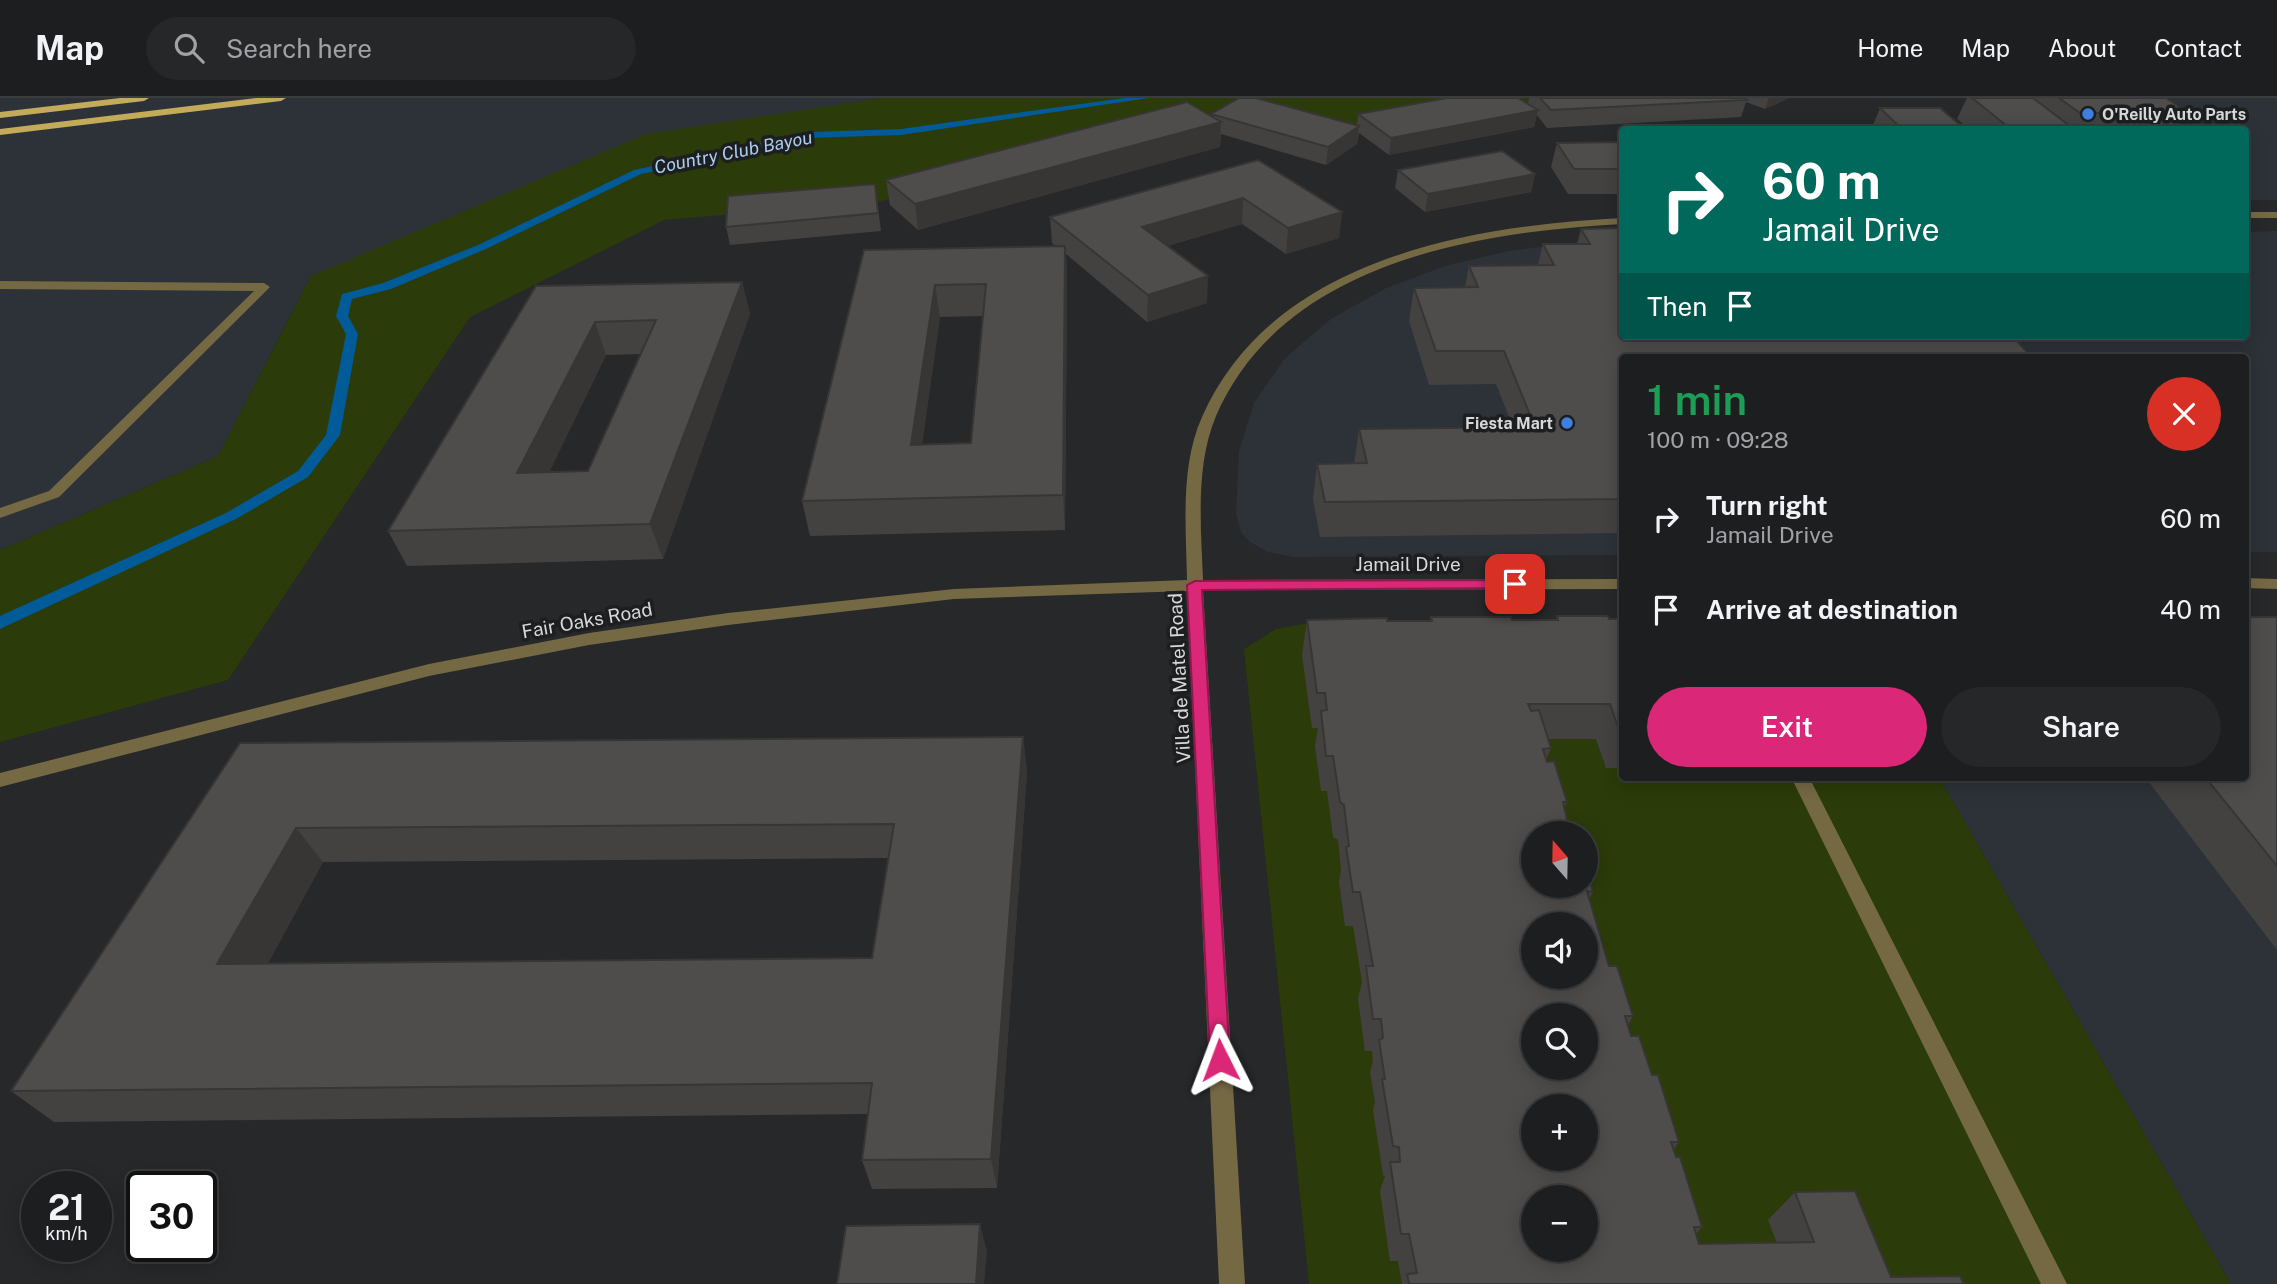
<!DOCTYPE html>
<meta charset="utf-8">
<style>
:root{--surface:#1c1e20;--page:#252729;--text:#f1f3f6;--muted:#a0a2a5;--line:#3a3c3e;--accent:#db2777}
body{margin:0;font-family:"Public Sans",sans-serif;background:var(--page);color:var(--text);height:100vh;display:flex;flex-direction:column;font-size:26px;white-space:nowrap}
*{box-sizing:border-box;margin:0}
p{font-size:23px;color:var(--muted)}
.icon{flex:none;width:38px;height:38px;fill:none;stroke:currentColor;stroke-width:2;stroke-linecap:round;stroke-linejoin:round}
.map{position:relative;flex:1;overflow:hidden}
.side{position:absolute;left:1619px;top:256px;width:630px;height:427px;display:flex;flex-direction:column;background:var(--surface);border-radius:7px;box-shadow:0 4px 18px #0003,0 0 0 2px var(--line)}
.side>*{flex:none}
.hud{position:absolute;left:1619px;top:28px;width:630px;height:214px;border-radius:7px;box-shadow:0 4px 18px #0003,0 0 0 2px var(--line);background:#00695c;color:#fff;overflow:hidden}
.needle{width:46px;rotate:340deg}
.buttons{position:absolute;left:1521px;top:723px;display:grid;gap:14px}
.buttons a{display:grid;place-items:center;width:77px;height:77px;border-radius:50%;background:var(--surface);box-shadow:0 4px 18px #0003,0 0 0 2px var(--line);font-size:35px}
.speed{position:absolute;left:21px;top:1073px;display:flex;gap:14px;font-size:35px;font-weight:700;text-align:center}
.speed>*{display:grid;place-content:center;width:91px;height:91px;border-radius:50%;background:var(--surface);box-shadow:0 4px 18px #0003,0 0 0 2px var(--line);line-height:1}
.speed small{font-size:18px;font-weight:400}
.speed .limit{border:4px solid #111;border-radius:10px;background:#fff;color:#111}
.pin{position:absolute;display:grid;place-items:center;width:60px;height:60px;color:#fff;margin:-30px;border-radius:14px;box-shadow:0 4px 10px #0006}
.me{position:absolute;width:77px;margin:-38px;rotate:357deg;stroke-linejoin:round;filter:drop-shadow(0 0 5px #0008)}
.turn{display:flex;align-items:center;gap:24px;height:147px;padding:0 28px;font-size:32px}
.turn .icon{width:91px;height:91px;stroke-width:2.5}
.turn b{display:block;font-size:49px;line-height:60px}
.then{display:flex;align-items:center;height:66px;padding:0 28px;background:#0003;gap:14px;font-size:26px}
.round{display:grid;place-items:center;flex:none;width:74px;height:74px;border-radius:37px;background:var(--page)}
.headline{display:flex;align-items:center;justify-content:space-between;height:119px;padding:0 28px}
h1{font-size:42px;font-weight:600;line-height:52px;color:#1e9e55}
.cta{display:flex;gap:14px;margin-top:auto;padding:14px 28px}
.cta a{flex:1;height:80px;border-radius:42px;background:var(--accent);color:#fff;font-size:28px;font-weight:600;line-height:80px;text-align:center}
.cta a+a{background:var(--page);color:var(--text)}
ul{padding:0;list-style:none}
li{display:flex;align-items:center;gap:21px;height:91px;padding:0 28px}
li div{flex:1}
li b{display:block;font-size:26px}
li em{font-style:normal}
header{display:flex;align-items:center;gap:42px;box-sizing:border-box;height:98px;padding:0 35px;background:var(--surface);border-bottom:2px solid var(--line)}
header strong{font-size:33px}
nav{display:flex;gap:38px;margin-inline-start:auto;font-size:24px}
.search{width:490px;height:63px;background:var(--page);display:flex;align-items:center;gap:18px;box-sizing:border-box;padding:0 24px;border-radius:38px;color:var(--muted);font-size:26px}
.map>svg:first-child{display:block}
.built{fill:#2c3238}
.green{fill:#2b3b09;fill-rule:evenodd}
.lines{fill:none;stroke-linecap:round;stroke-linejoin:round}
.stream{fill:#005b98;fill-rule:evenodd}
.minor{fill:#756944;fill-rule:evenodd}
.major{fill:#c3ab5a;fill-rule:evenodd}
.wall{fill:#444240;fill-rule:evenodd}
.shaded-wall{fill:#373634}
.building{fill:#4f4d4b;stroke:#373634;stroke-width:2;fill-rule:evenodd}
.route{fill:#db2777;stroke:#8e194d;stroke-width:2}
.shop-dot{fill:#3f7fe0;stroke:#1d1e20;stroke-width:2.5}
.labels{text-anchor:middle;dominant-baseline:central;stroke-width:7;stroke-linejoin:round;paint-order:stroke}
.far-poi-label{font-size:16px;font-weight:bold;fill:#d7d8d9;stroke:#1d1e20;text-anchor:start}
.far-water-label{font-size:18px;font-style:italic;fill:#abcef0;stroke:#1d1e20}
.street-label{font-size:19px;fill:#d7d8d9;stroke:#1d1e20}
</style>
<header>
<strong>Map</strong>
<div class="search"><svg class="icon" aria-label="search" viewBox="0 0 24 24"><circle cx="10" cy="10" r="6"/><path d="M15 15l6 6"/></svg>Search here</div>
<nav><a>Home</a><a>Map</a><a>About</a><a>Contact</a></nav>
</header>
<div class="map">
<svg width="2277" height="1186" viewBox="0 0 2277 1186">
<rect width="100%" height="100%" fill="#26282a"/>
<path class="built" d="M 0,0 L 882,0 L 802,14 L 311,178 L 218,358 L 0,452 Z
M 2005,0 L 2277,0 L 2277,102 L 2245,102 L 2245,32 L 2047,31 Z
M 2277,133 L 2277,454 L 2245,454 L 2245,259 L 1622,259 L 1622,457 L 1294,459 L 1268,454 L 1250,444 L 1241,434 L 1236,416 L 1239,353 L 1254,305 L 1285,260 L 1331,221 L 1386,190 L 1445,168 L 1508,153 L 1612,140 L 1622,238 L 2245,238 L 2245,134 Z
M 2277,522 L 2277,1186 L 2231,1186 L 1939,679 L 2245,679 Z"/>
<path class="green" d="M 882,0 L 1656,0 L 1339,36 L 1219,17 L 877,104 L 664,122 L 470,219 L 228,582 L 0,644 L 0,452 L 218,358 L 311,178 L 646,36 Z
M 1622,524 L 1622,679 L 1939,679 L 2231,1186 L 1309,1186 L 1244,551 L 1276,531 L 1309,525 ZM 1533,735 L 1586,735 L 1586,788 L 1533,788 ZM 1533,826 L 1586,826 L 1586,878 L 1533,878 ZM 1533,917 L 1586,917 L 1586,970 L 1533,970 ZM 1533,1008 L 1586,1008 L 1586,1060 L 1533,1060 ZM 1533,1099 L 1586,1099 L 1586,1152 L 1533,1152 Z"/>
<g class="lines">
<path class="stream" d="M 1124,0 L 1149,0 L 901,37 L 810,40 L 641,76 L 486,151 L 391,191 L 352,201 L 348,218 L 358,236 L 340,337 L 308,379 L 236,421 L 0,531 L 0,518 L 226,415 L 298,373 L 326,337 L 346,236 L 336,218 L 342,196 L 383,185 L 478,147 L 634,72 L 810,34 L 901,31 Z"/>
<path class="minor" d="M 2245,114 L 2277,114 L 2277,120 L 2245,120 Z
M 1622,120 L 1622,126 C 1474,134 1282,165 1216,318 C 1195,368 1201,429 1203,482 L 1622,481 L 1622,491 L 1203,492 L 1245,1186 L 1219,1186 L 1187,493 L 954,501 L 728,527 L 589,547 L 429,578 L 0,689 L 0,675 L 429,566 L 589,535 L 728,515 L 954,491 L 1187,482 C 1186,429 1180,368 1202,319 C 1272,161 1468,128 1622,120 Z
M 0,183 L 264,185 L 270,189 L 59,399 L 0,420 L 0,410 L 49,393 L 254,193 L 0,191 Z
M 2245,480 L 2277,481 L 2277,491 L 2245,490 Z
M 1791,679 L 1809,679 L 2067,1186 L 2041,1186 Z"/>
<path class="major" d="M 120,0 L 149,0 L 144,3 L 0,20 L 0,14 Z
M 257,0 L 286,0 L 281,3 L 0,37 L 0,31 Z"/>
</g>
<path class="wall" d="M 1529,0 L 1789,0 L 1765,11 L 1746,4 L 1741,19 L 1547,30 L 1537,17 L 1534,29 L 1389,57 L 1359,35 L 1357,46 L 1326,67 L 1221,36 L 1220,49 L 918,132 L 890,107 L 886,82 L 1211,19 L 1211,16 L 1357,28 L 1358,16 L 1528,6 Z
M 1967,0 L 2166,0 L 2187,14 L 2176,32 L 1970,32 L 1957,21 Z
M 1880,10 L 1966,32 L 1871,32 Z
M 1622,44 L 1622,96 L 1568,96 L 1551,69 L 1557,45 Z
M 1258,62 L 1342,114 L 1339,140 L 1286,156 L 1242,126 L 1167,148 L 1207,205 L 1147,224 L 1066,156 L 1067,180 L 1065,432 L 810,438 L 802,403 L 864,152 L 1056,148 L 1052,145 L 1050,119 ZM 983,218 L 971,345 L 922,346 L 940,219 Z
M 1398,72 L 1535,76 L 1531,94 L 1425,114 L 1395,90 Z
M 875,86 L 881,133 L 730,147 L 726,129 Z
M 1622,130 L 1622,435 L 1320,439 L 1313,401 L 1317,366 L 1354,366 L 1359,331 L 1513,329 L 1496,286 L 1429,287 L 1409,223 L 1414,190 L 1465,189 L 1469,168 L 1538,167 L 1543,146 L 1577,146 L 1581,131 Z
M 742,184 L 750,216 L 663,461 L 407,468 L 388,433 L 536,188 ZM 641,256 L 588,373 L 549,374 L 606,257 Z
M 1557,518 L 1622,521 L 1622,670 L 1606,670 L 1596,641 L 1548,641 L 1551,650 L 1546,662 L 1567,704 L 1564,710 L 1533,735 L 1593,794 L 1589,802 L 1609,868 L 1633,918 L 1628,927 L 1631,938 L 1652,977 L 1679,1044 L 1674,1051 L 1702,1129 L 1696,1136 L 1699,1146 L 1777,1145 L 1768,1122 L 1795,1094 L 1891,1179 L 1964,1186 L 1402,1186 L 1398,1163 L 1390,1163 L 1380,1093 L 1385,1078 L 1383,1077 L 1373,1012 L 1375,1004 L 1370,974 L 1373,964 L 1372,953 L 1365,953 L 1358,901 L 1362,884 L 1353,828 L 1345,828 L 1339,784 L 1341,772 L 1338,742 L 1333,739 L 1327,693 L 1321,693 L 1315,648 L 1318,630 L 1312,630 L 1302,557 L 1307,522 L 1430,523 L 1431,519 L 1512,522 L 1556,522 Z
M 2277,519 L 2277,852 L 2145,679 L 2245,679 Z
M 1023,639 L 1027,674 L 997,1090 L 872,1091 L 862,1062 L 868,1016 L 54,1024 L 11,993 L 240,645 ZM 889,760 L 872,860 L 268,865 L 323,764 Z"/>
<path class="shaded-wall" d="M 1769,0 L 1789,0 L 1765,11 Z
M 1538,12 L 1534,29 L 1389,57 L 1391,40 Z
M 1221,24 L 1220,49 L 918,132 L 915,106 Z
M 1359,28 L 1357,46 L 1326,67 L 1328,49 Z
M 1535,76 L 1531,94 L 1425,114 L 1428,96 Z
M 1243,100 L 1242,126 L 1142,155 L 1142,129 Z
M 1342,114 L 1339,140 L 1286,156 L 1288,130 Z
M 1065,148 L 1067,180 L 1065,432 L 1063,397 Z
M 1208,178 L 1207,205 L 1147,224 L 1148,197 Z
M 742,184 L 750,216 L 663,461 L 650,426 Z
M 935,187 L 940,219 L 917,381 L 911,347 Z
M 595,224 L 606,257 L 532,410 L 517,375 Z
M 1023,639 L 1027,674 L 997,1090 L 991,1061 Z
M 296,730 L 323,764 L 250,899 L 217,866 Z
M 980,1126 L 987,1154 L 984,1186 L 976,1186 Z"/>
<path class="building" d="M 1239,0 L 1256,0 L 1359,28 L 1328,49 L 1211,16 Z
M 1447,0 L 1518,0 L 1538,12 L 1391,40 L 1358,16 Z
M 1540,0 L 1744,0 L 1747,2 L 1551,12 Z
M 1972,0 L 2033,0 L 2075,32 L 2012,32 Z
M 2059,0 L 2166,0 L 2187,14 L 2080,15 Z
M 1187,4 L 1221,24 L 915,106 L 886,82 Z
M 1880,10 L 1940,10 L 1966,32 L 1903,32 Z
M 1622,44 L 1622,71 L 1574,71 L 1557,45 Z
M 1502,53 L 1535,76 L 1428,96 L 1398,72 Z
M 1258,62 L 1342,114 L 1288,130 L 1243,100 L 1142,129 L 1208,178 L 1148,197 L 1050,119 Z
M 875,86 L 878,115 L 726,129 L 728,98 Z
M 1622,130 L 1622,238 L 2012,238 L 2032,259 L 1622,259 L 1622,401 L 1325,404 L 1317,366 L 1367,365 L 1359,331 L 1535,329 L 1504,253 L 1436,253 L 1414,190 L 1478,189 L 1469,168 L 1554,167 L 1543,146 L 1590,146 L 1581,131 Z
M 1065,148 L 1063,397 L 802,403 L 864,152 ZM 986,186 L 971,345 L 911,347 L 935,187 Z
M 742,184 L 650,426 L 388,433 L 536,188 ZM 656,222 L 588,373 L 517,375 L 595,224 Z
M 1557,518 L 1608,518 L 1609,521 L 1622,521 L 1622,635 L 1620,635 L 1610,606 L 1528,606 L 1531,613 L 1539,612 L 1551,650 L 1543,651 L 1547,664 L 1554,663 L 1567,704 L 1563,704 L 1570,735 L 1533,735 L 1533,788 L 1586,788 L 1586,770 L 1593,794 L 1587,793 L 1609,868 L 1617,868 L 1633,918 L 1625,918 L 1631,938 L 1639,938 L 1652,977 L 1658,977 L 1679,1044 L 1671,1044 L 1676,1059 L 1680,1059 L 1702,1129 L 1694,1129 L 1699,1146 L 1814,1144 L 1795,1094 L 1855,1093 L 1891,1179 L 1960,1178 L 1964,1186 L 1409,1186 L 1407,1176 L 1417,1175 L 1409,1136 L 1401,1136 L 1390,1064 L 1400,1064 L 1399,1049 L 1393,1048 L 1382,981 L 1385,981 L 1379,942 L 1383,940 L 1381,921 L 1373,921 L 1366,868 L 1373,868 L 1360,794 L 1353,794 L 1346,749 L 1349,748 L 1344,707 L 1340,704 L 1333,658 L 1326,658 L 1321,613 L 1327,612 L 1325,595 L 1317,595 L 1307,522 L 1387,520 L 1387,523 L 1432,523 L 1431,519 L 1511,519 L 1512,522 L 1558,522 ZM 1533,826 L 1586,826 L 1586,878 L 1533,878 ZM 1533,917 L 1586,917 L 1586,970 L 1533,970 ZM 1533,1008 L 1586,1008 L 1586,1060 L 1533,1060 ZM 1533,1099 L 1586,1099 L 1586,1152 L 1533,1152 Z
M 2245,519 L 2277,519 L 2277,768 L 2205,679 L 2245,679 Z
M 1023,639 L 991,1061 L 862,1062 L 872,985 L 11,993 L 240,645 ZM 894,726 L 872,860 L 217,866 L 296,730 Z
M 980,1126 L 976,1186 L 837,1186 L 846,1128 Z"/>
<path class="route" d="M 1515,482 L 1523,486 L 1520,490 L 1202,492 L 1230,962 L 1227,968 L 1220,971 L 1213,968 L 1210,962 L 1187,487 L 1195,483 Z"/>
<g class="shop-dot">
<circle cx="2088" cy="16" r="7"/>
<circle cx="1567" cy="325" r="7"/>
</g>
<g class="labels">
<g class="far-poi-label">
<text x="2102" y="16">O'Reilly Auto Parts</text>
<text x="1553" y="325" text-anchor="end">Fiesta Mart</text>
</g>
<g class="far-water-label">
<text transform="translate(733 54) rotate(-11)">Country Club Bayou</text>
</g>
<g class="street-label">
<text x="1408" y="466">Jamail Drive</text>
<text transform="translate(587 522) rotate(-10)">Fair Oaks Road</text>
<text transform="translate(1179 580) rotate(-93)">Villa de Matel Road</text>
</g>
</g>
</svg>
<div class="buttons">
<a><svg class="needle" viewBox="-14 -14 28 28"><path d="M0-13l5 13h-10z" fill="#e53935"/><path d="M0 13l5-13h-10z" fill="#a0a2a5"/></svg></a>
<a><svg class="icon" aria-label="sound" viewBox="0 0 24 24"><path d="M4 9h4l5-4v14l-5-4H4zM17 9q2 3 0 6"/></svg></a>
<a><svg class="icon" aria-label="search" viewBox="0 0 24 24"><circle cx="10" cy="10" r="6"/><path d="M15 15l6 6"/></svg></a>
<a>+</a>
<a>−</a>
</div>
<div class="speed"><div>21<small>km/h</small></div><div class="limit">30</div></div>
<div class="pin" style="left:1515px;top:486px;background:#d93025"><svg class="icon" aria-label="arrive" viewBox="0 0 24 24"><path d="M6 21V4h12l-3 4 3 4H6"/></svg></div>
<svg class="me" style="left:1220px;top:962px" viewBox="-20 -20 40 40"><path d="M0-17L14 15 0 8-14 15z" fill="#db2777" stroke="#fff" stroke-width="4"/></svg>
<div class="hud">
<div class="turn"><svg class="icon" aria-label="right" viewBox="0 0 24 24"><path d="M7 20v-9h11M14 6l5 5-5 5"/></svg><div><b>60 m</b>Jamail Drive</div></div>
<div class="then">Then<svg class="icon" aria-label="arrive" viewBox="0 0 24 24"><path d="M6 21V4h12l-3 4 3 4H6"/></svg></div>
</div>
<section class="side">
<div class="headline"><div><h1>1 min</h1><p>100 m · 09:28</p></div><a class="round" style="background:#d93025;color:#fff"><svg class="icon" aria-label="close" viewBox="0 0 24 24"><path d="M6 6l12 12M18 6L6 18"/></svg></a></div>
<ul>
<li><svg class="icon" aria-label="right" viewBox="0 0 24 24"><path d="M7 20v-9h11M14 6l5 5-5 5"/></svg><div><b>Turn right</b><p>Jamail Drive</p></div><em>60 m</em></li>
<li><svg class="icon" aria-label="arrive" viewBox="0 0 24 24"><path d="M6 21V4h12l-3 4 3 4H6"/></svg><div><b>Arrive at destination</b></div><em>40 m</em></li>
</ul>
<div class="cta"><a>Exit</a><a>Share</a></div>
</section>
</div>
